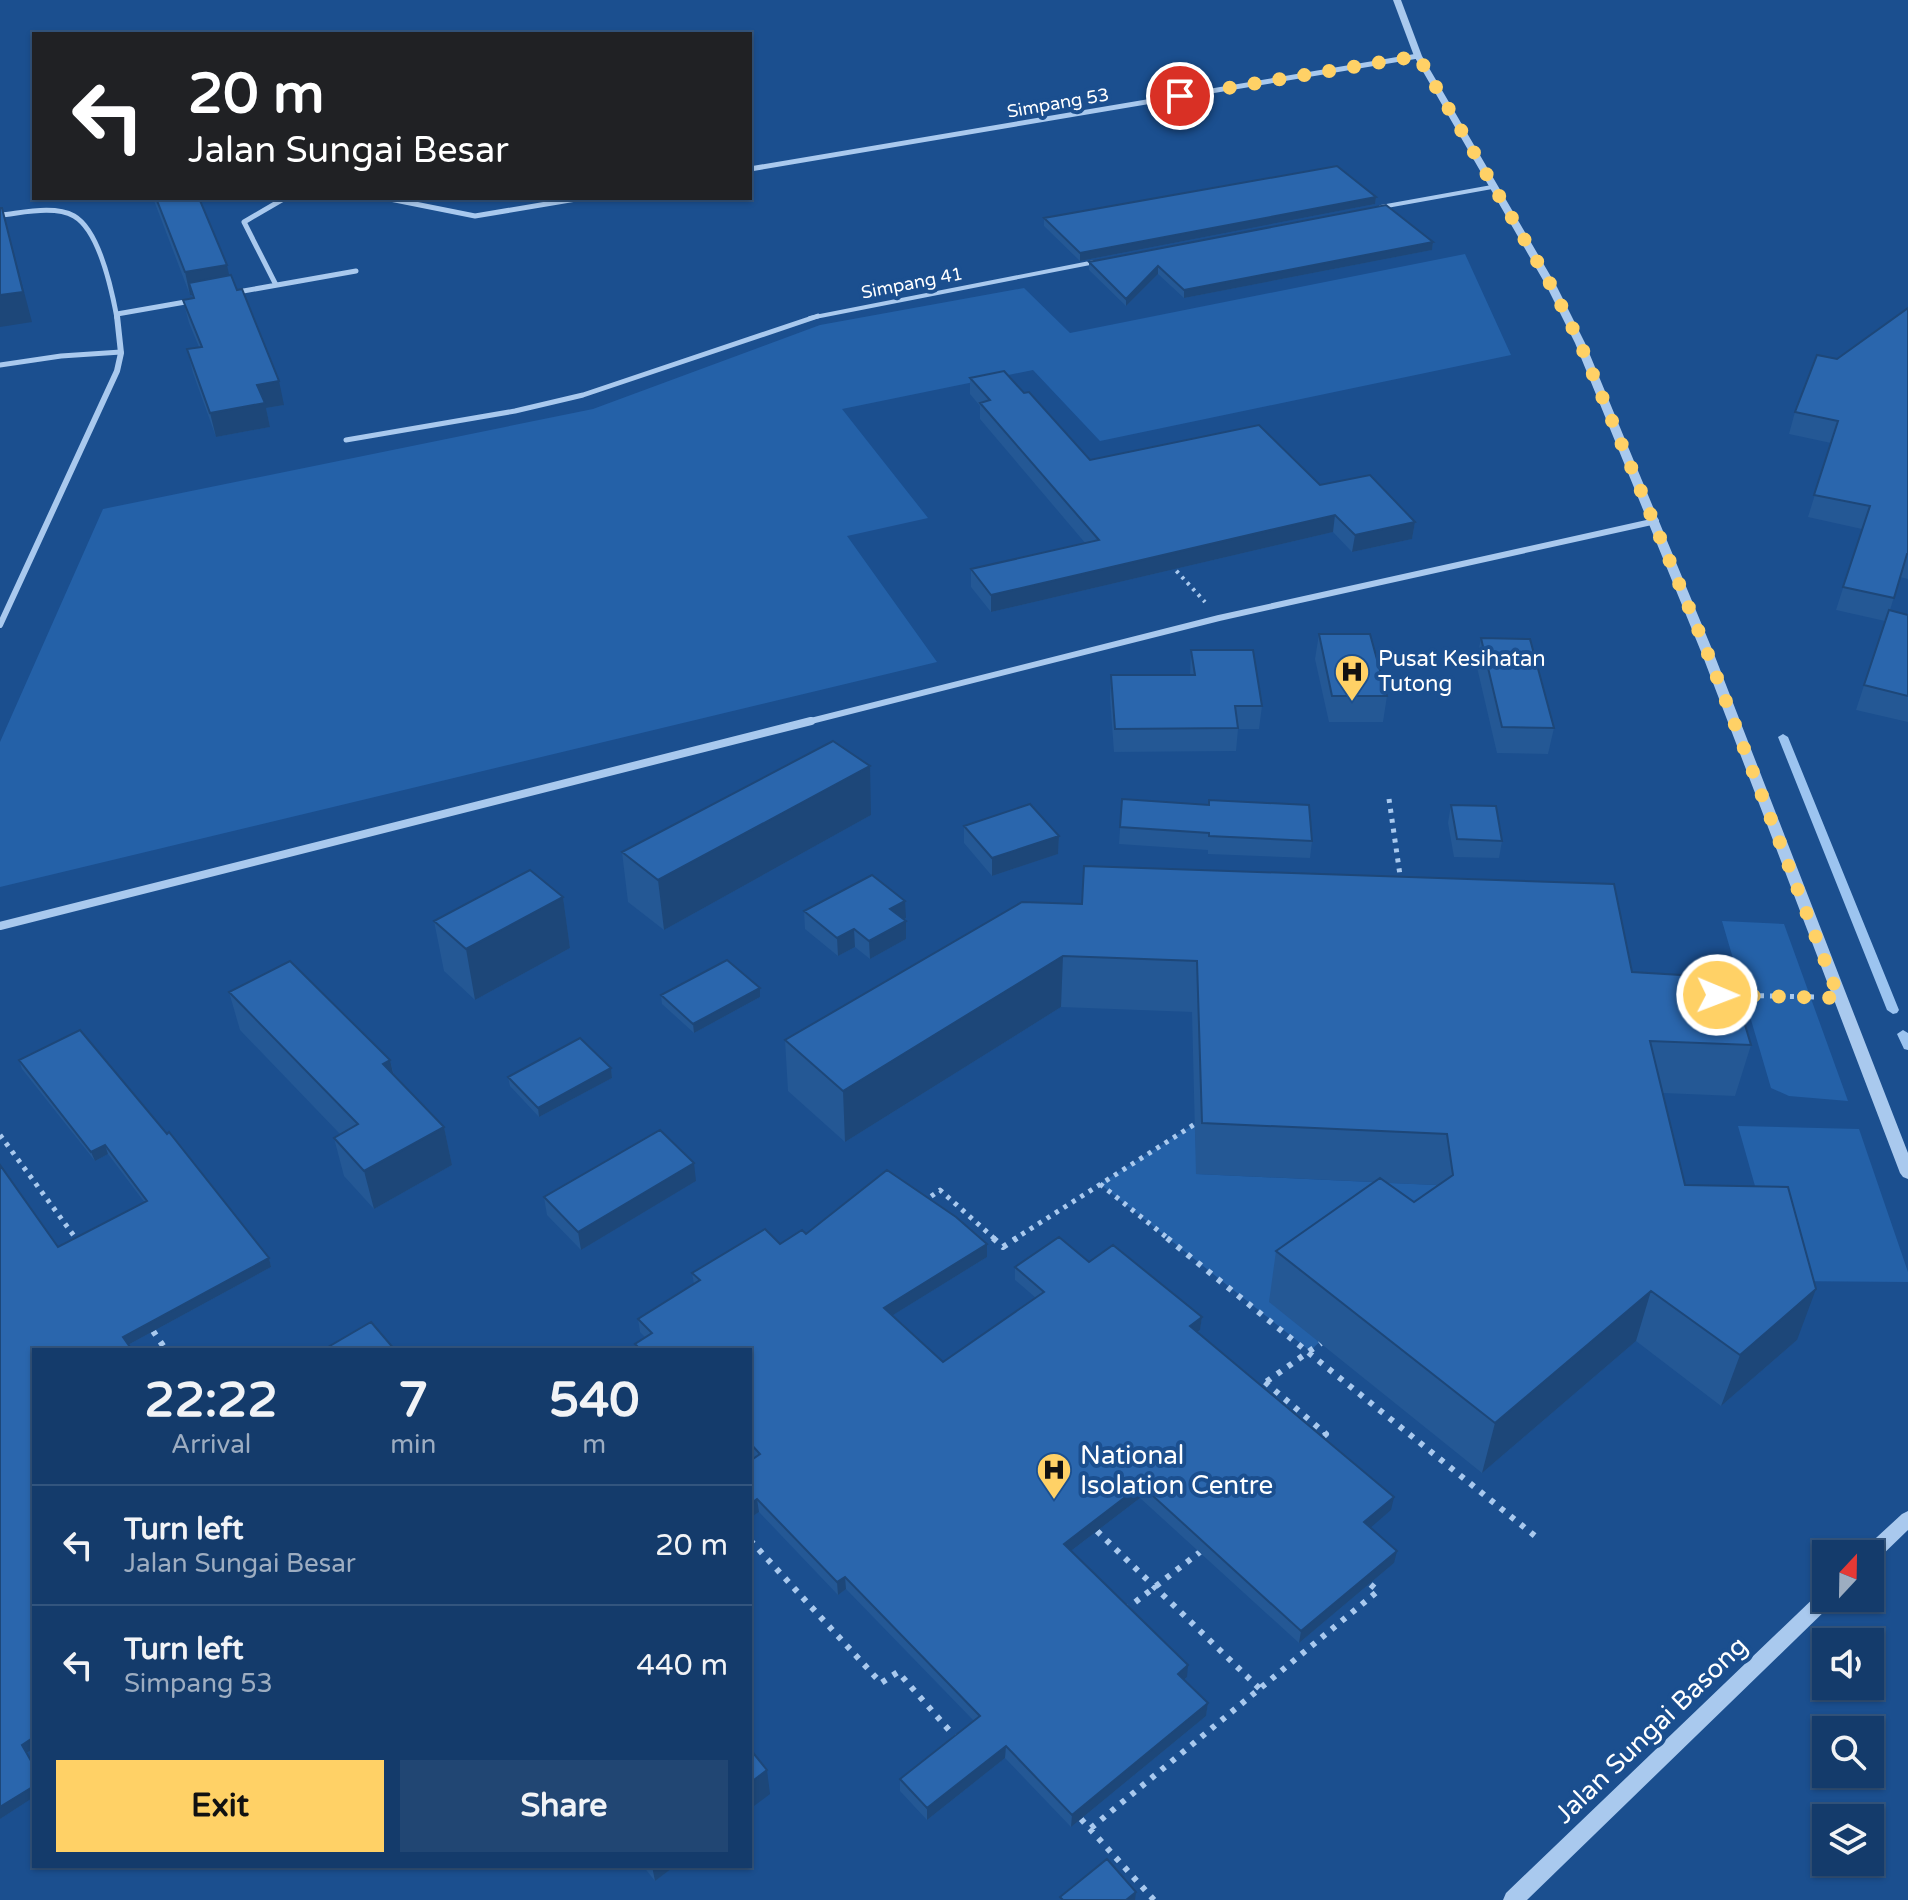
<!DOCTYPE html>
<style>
:root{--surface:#143b6b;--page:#214673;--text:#f1f3f6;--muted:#9dadc1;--line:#33557e;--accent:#ffd166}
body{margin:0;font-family:"Varela Round",sans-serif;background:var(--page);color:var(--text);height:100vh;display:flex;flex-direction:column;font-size:30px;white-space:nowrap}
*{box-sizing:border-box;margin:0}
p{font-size:26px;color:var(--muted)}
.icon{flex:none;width:44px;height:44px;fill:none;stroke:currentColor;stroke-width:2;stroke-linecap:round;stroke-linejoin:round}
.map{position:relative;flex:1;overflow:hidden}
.details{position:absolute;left:32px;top:1348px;width:720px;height:520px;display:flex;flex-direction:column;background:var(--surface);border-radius:0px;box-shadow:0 2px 6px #0004,0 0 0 2px var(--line)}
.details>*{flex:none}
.top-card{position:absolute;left:32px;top:32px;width:720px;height:168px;border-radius:0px;box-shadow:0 2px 6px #0004,0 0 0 2px var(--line);background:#202124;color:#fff;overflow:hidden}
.needle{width:52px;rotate:22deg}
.fabs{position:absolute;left:1812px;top:1540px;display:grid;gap:16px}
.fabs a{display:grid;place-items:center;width:72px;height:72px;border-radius:0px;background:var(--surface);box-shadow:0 2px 6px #0004,0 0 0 2px var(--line);font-size:40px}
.pin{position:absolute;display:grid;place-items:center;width:68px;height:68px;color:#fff;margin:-34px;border:4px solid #fff;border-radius:50%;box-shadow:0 2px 8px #0007}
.me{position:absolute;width:88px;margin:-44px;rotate:91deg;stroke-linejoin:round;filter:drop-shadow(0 0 6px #0008)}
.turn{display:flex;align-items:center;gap:28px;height:168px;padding:0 24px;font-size:36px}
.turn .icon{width:104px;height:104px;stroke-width:2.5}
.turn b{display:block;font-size:56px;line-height:68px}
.eta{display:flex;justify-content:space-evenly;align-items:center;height:136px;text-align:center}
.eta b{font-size:48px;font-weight:700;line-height:56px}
.cta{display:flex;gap:16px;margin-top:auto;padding:16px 24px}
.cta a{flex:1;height:92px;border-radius:0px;background:var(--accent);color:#111;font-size:32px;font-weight:700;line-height:92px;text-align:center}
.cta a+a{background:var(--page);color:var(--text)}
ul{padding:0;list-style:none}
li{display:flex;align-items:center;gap:24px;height:120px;padding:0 24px;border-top:2px solid var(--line)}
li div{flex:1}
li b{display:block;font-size:30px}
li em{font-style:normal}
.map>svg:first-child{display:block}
.green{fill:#2461a8}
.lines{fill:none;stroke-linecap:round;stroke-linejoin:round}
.stream{fill:#9cc4f0;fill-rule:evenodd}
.path-far2{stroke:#a9c9ee;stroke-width:4;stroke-dasharray:3 5;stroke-linecap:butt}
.path-far1{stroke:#a9c9ee;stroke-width:5;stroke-dasharray:4 6;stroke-linecap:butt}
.path{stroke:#a9c9ee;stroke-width:6;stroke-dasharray:5 8;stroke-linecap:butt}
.service-far1{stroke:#a9c9ee;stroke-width:4}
.service{stroke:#a9c9ee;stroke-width:5}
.minor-far2{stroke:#a9c9ee;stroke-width:5}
.minor-far1{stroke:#a9c9ee;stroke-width:6}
.minor{stroke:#a9c9ee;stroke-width:8}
.tertiary{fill:#a9c9ee;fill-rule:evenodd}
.wall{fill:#245895;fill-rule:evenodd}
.shaded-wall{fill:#1d4779}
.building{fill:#2a66ad;stroke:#1d4779;stroke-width:2}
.route{stroke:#ffd166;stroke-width:14;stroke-dasharray:0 25.2}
.labels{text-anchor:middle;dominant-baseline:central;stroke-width:8;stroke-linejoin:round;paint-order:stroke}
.far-street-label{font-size:18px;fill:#fff;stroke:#1b4f8f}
.poi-label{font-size:22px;fill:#fff;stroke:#1b4f8f;text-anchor:start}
.near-poi-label{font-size:26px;fill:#fff;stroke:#1b4f8f;text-anchor:start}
.near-street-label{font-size:26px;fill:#fff;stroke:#1b4f8f}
</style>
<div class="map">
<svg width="1908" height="1900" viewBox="0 0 1908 1900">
<rect width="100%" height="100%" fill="#1b4f8f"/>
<path class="green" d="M 1465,254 L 1511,355 L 1100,441 L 1033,370 L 842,409 L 928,518 L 847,536 L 937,662 L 0,887 L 0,742 L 103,509 L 593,409 L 820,325 L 1024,288 L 1070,333 Z
M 1722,921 L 1784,924 L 1848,1101 L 1789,1096 L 1771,1088 Z
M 1195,1124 L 1197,1174 L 1436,1185 L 1442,1225 L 1310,1351 L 1100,1184 Z
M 1738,1126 L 1859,1129 L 1908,1272 L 1908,1282 L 1782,1281 Z"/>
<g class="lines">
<path class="stream" d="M 1783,734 L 1788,737 L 1899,1010 L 1897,1013 L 1893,1014 L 1887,1010 L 1778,737 Z
M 1903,1030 L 1908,1033 L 1908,1050 L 1904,1049 L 1897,1034 Z"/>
<path class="path-far2" d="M 1171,565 L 1205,602"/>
<path class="path-far1" d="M 1389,799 L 1401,882
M 1730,995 L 1816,997
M 0,1135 L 77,1240
M 1100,1184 L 1170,1240
M 923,1202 L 940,1190 L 996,1240
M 1013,1240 L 1195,1124"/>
<path class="path" d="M 76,1238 L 80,1244
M 993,1238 L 1003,1247 L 1017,1238
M 1167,1238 L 1535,1536
M 153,1331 L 166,1350
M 1265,1382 L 1326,1434 L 1317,1442
M 1256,1389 L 1321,1343
M 1097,1531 L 1260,1689
M 750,1540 L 881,1683 L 898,1672 L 957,1739
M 1125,1610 L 1200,1552
M 1081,1819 L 1154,1900
M 1091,1828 L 1378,1591 L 1370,1584"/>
<path class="service-far1" d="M 1381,207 L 1492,187
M 810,318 L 1095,262"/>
<path class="service" d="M 0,365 L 61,356 L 121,352
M 346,440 L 515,411 L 583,395 L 818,316"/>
<path class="minor-far2" d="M 750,169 L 1418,56
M 385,198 L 475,216 L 582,198
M 0,215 C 22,213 54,205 74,216 C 100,231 112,291 117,318
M 276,285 L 244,222 L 285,198
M 232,293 L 356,271
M 117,314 L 191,301"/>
<path class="minor-far1" d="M 0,625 L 117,371 L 121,353 L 117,316
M 803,723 L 1219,618 L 1656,521"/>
<path class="minor" d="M 0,926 L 811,721"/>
<path class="tertiary" d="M 1393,0 L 1401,0 L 1422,56 L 1557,287 L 1585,343 L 1714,654 L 1908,1153 L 1908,1179 L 1903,1177 L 1900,1173 L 1702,654 L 1575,343 L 1547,287 L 1414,56 Z
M 1908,1511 L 1908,1530 L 1876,1561 L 1870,1563 L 1870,1554 L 1861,1554 L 1864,1549 L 1902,1514 Z
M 1826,1590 L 1826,1598 L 1835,1598 L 1832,1604 L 1527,1900 L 1503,1900 L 1506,1893 L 1820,1592 Z"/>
</g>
<path class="wall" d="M 1376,197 L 1375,204 L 1080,261 L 1044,226 L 1044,218 Z
M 153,198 L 199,198 L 229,276 L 284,405 L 266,408 L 270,427 L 216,437 L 193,373 L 187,349 L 199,347 L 189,323 L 183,300 L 192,298 L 192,295 L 190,295 Z
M 1433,242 L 1432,250 L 1184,298 L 1158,274 L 1126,306 L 1089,270 L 1089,262 Z
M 1908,308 L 1908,579 L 1900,577 L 1890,610 L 1908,615 L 1908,722 L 1856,710 L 1885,621 L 1836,610 L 1862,529 L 1808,517 L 1831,443 L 1789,434 L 1795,412 L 1837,359 Z
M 970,378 L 1024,393 L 1090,460 L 1320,485 L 1415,522 L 1412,539 L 1352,552 L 1333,532 L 991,612 L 971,587 L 971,569 L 1086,544 L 980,419 L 980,406 L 970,394 Z
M 1319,634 L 1387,696 L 1383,722 L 1329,722 L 1315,659 Z
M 1481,638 L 1554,728 L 1548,754 L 1497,753 L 1476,663 Z
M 1191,650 L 1262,706 L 1259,729 L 1238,729 L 1236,751 L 1114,752 L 1110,698 L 1111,675 L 1190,675 Z
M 1122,799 L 1312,841 L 1310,858 L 1208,854 L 1208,850 L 1119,844 Z
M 1451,805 L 1502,841 L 1499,858 L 1454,857 L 1448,823 Z
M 871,815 L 664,930 L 628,902 L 622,852 Z
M 964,826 L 1059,836 L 1058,854 L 992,876 L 964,843 Z
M 563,897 L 570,948 L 475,1000 L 444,971 L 434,921 Z
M 1022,902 L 1632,972 L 1751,1045 L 1735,1096 L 1663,1093 L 1685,1185 L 1797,1340 L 1721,1406 L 1636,1341 L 1482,1473 L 1269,1302 L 1276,1251 L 1373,1182 L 1196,1174 L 1192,1012 L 1061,1007 L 845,1142 L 788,1091 L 785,1040 ZM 1387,1183 L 1436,1185 L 1436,1186 L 1414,1202 Z
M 804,911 L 906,918 L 904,919 L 906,921 L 906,939 L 870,959 L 855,947 L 838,956 L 805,929 Z
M 229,992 L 390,1060 L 394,1075 L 444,1127 L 452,1165 L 374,1209 L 344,1176 L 334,1138 L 340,1134 L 240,1030 Z
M 661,995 L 760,997 L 694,1033 L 662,1004 Z
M 80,1030 L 167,1134 L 169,1132 L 269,1258 L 271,1267 L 128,1345 L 132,1350 L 34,1350 L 34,1749 L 27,1753 L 34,1766 L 34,1797 L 0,1819 L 0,1165 L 58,1247 L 145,1203 L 108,1154 L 95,1161 L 22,1069 L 19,1060 Z
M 611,1068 L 612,1078 L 539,1117 L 510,1086 L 508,1077 Z
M 696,1181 L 581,1250 L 547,1215 L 544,1197 Z
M 806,1234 L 987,1257 L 893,1315 L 943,1362 L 1036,1298 L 1015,1280 L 1015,1267 L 1089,1262 L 1202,1317 L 1200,1330 L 1198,1332 L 1391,1510 L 1370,1527 L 1394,1563 L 1299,1643 L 1140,1498 L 1071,1551 L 1187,1677 L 1184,1680 L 1208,1703 L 1206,1716 L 1071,1827 L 1005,1758 L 927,1820 L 900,1791 L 900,1779 L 974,1721 L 846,1589 L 838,1595 L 759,1512 L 750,1518 L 754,1458 L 750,1454 L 750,1350 L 636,1350 L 635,1344 L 645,1337 L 640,1332 L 638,1319 L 694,1284 L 692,1273 Z
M 643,1866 L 675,1866 L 655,1881 Z"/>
<path class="shaded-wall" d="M 1376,197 L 1375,204 L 1080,261 L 1080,253 Z
M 2,208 L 32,322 L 0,327 L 0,295 Z
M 1433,242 L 1432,250 L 1184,298 L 1184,290 Z
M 227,265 L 232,288 L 189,283 L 192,295 L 190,295 L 185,272 Z
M 1158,266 L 1158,274 L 1126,306 L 1126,299 Z
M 279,381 L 284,405 L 266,408 L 270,427 L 216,437 L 210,413 L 257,385 Z
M 1335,515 L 1333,532 L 991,612 L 991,595 Z
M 1415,522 L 1412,539 L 1352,552 L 1355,535 Z
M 870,766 L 871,815 L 664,930 L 658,880 Z
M 1059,836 L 1058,854 L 992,876 L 992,858 Z
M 563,897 L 570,948 L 475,1000 L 466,949 Z
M 905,901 L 906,918 L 891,927 L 890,909 Z
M 906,921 L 906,939 L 870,959 L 869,941 Z
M 854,929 L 855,947 L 838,956 L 837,938 Z
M 1063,956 L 1061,1007 L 845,1142 L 843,1091 Z
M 760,988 L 760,997 L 694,1033 L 693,1024 Z
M 390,1060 L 399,1099 L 383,1064 Z
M 611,1068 L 612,1078 L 539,1117 L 538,1108 Z
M 444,1127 L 452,1165 L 374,1209 L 364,1171 Z
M 105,1145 L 108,1154 L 95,1161 L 91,1152 Z
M 694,1163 L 696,1181 L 581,1250 L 578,1232 Z
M 987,1244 L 987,1257 L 885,1320 L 884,1308 Z
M 269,1258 L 271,1267 L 126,1346 L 123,1337 Z
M 1816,1289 L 1797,1340 L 1721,1406 L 1740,1355 Z
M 1651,1291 L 1636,1341 L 1482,1473 L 1495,1423 Z
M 1202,1317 L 1200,1330 L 1189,1339 L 1190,1326 Z
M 1141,1485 L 1140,1498 L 1063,1557 L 1064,1544 Z
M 1394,1497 L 1391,1510 L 1362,1535 L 1364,1522 Z
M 757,1499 L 759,1512 L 750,1518 L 750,1504 Z
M 1397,1551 L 1394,1563 L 1299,1643 L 1301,1631 Z
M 845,1577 L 846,1589 L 838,1595 L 837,1582 Z
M 1188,1665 L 1187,1677 L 1176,1687 L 1178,1674 Z
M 1208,1703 L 1206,1716 L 1071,1827 L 1072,1815 Z
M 34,1737 L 34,1749 L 26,1753 L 22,1745 Z
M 1006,1746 L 1005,1758 L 927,1820 L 927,1808 Z
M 767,1770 L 770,1794 L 750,1809 L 750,1783 Z
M 34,1786 L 34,1797 L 0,1819 L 0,1807 Z
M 652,1866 L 675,1866 L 655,1881 Z
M 1136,1892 L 1135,1900 L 1126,1900 Z"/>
<path class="building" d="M 1337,166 L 1376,197 L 1080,253 L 1044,218 Z
M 156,198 L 199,198 L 227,265 L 185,272 Z
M 1386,205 L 1433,242 L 1184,290 L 1158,266 L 1126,299 L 1089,262 Z
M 0,208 L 2,208 L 23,292 L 0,295 Z
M 231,275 L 237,290 L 242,289 L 279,381 L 257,385 L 265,403 L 210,413 L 187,349 L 202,347 L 183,300 L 194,298 L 189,283 Z
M 1908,308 L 1908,554 L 1907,554 L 1894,598 L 1843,587 L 1870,506 L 1814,495 L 1838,421 L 1795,412 L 1817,355 L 1837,359 Z
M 1004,371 L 1024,393 L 1029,392 L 1090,460 L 1259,425 L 1320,485 L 1370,475 L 1415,522 L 1355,535 L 1335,515 L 991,595 L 971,569 L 1099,540 L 980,403 L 990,400 L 970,378 Z
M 1889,610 L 1908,615 L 1908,696 L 1864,685 Z
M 1319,634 L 1370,634 L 1387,696 L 1332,696 Z
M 1481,638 L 1530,639 L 1554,728 L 1502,727 Z
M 1191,650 L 1253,650 L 1262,706 L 1235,706 L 1238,728 L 1115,729 L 1111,675 L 1195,675 Z
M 833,741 L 870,766 L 658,880 L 622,852 Z
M 1122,799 L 1209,805 L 1209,800 L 1309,805 L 1312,841 L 1209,836 L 1209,833 L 1120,827 Z
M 1030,804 L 1059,836 L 992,858 L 964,826 Z
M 1451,805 L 1496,806 L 1502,841 L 1457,839 Z
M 1084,866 L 1614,884 L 1632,972 L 1731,978 L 1751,1045 L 1650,1041 L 1685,1185 L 1788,1187 L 1816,1289 L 1740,1355 L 1651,1291 L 1495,1423 L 1276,1251 L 1380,1178 L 1414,1202 L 1453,1175 L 1447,1134 L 1202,1123 L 1197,961 L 1063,956 L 843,1091 L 785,1040 L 1022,902 L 1082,904 Z
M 530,870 L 563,897 L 466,949 L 434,921 Z
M 872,875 L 905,901 L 890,909 L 906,921 L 869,941 L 854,929 L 837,938 L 804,911 Z
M 727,960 L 760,988 L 693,1024 L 661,995 Z
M 290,961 L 390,1060 L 383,1064 L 444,1127 L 364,1171 L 334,1138 L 358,1124 L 229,992 Z
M 80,1030 L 167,1134 L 169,1132 L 269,1258 L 123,1337 L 132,1350 L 34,1350 L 34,1737 L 22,1745 L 34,1766 L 34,1786 L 0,1807 L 0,1165 L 58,1247 L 147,1201 L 105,1145 L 91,1152 L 19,1060 Z
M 580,1038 L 611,1068 L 538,1108 L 508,1077 Z
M 660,1130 L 694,1163 L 578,1232 L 544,1197 Z
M 887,1170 L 956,1217 L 987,1244 L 884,1308 L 943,1362 L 1044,1292 L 1015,1267 L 1059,1237 L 1089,1262 L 1113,1245 L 1202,1317 L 1190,1326 L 1394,1497 L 1364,1522 L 1397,1551 L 1301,1631 L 1141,1485 L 1064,1544 L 1188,1665 L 1178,1674 L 1208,1703 L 1072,1815 L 1006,1746 L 927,1808 L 900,1779 L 980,1716 L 845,1577 L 837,1582 L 757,1499 L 750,1504 L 750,1461 L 760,1454 L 750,1443 L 750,1350 L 641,1350 L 635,1344 L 652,1333 L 638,1319 L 700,1280 L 692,1273 L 765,1229 L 780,1244 L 802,1230 L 806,1234 Z
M 371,1322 L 395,1350 L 323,1350 Z
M 750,1749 L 767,1770 L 750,1783 Z
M 1107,1859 L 1136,1892 L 1126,1900 L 1063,1900 L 1060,1897 Z"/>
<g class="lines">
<path class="route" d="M 1180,96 L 1418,56 L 1552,287 L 1580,343 L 1708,654 L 1839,998 L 1717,995"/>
</g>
<defs>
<symbol id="hospital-pin" viewBox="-11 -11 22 30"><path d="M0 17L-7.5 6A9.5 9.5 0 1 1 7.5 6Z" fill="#ffd166" stroke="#1b4f8f"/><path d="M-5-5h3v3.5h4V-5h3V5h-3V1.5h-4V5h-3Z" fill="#111"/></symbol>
</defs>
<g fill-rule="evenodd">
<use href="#hospital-pin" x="1332" y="652" width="40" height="54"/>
<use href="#hospital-pin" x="1034" y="1450" width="40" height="54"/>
</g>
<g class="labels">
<g class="far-street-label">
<text transform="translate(1058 103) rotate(-10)">Simpang 53</text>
<text transform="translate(912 283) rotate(-11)">Simpang 41</text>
</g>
<g class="poi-label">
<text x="1378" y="659">Pusat Kesihatan<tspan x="1378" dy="25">Tutong</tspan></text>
</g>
<g class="near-poi-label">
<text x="1080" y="1455">National<tspan x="1080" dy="30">Isolation Centre</tspan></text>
</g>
<g class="near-street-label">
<text transform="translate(1651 1730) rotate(-44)">Jalan Sungai Basong</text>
</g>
</g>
</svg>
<div class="fabs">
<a><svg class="needle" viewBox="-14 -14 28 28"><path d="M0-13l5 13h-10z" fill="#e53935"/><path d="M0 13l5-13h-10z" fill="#9dadc1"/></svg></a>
<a><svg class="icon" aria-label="sound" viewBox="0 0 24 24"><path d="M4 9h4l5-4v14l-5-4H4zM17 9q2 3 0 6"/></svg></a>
<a><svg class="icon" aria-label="search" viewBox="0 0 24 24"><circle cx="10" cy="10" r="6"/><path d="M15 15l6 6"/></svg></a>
<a><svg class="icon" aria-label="layers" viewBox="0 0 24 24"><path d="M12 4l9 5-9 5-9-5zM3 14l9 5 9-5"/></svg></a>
</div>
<div class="pin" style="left:1180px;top:96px;background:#d93025"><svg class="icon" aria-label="arrive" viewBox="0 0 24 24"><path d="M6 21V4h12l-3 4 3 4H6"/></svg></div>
<svg class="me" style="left:1717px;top:995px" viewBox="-20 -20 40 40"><circle r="17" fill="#ffd166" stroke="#fff" stroke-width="3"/><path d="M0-11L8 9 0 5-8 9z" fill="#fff"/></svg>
<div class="top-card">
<div class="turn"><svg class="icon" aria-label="left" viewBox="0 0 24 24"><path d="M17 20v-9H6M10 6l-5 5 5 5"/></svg><div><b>20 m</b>Jalan Sungai Besar</div></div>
</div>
<section class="details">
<div class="eta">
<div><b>22:22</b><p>Arrival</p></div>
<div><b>7</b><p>min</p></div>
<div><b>540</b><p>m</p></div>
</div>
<ul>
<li><svg class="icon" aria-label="left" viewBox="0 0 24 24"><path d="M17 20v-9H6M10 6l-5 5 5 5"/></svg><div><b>Turn left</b><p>Jalan Sungai Besar</p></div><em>20 m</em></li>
<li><svg class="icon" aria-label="left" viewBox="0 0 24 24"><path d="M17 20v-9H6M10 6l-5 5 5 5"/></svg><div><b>Turn left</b><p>Simpang 53</p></div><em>440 m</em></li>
</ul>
<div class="cta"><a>Exit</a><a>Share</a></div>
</section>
</div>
